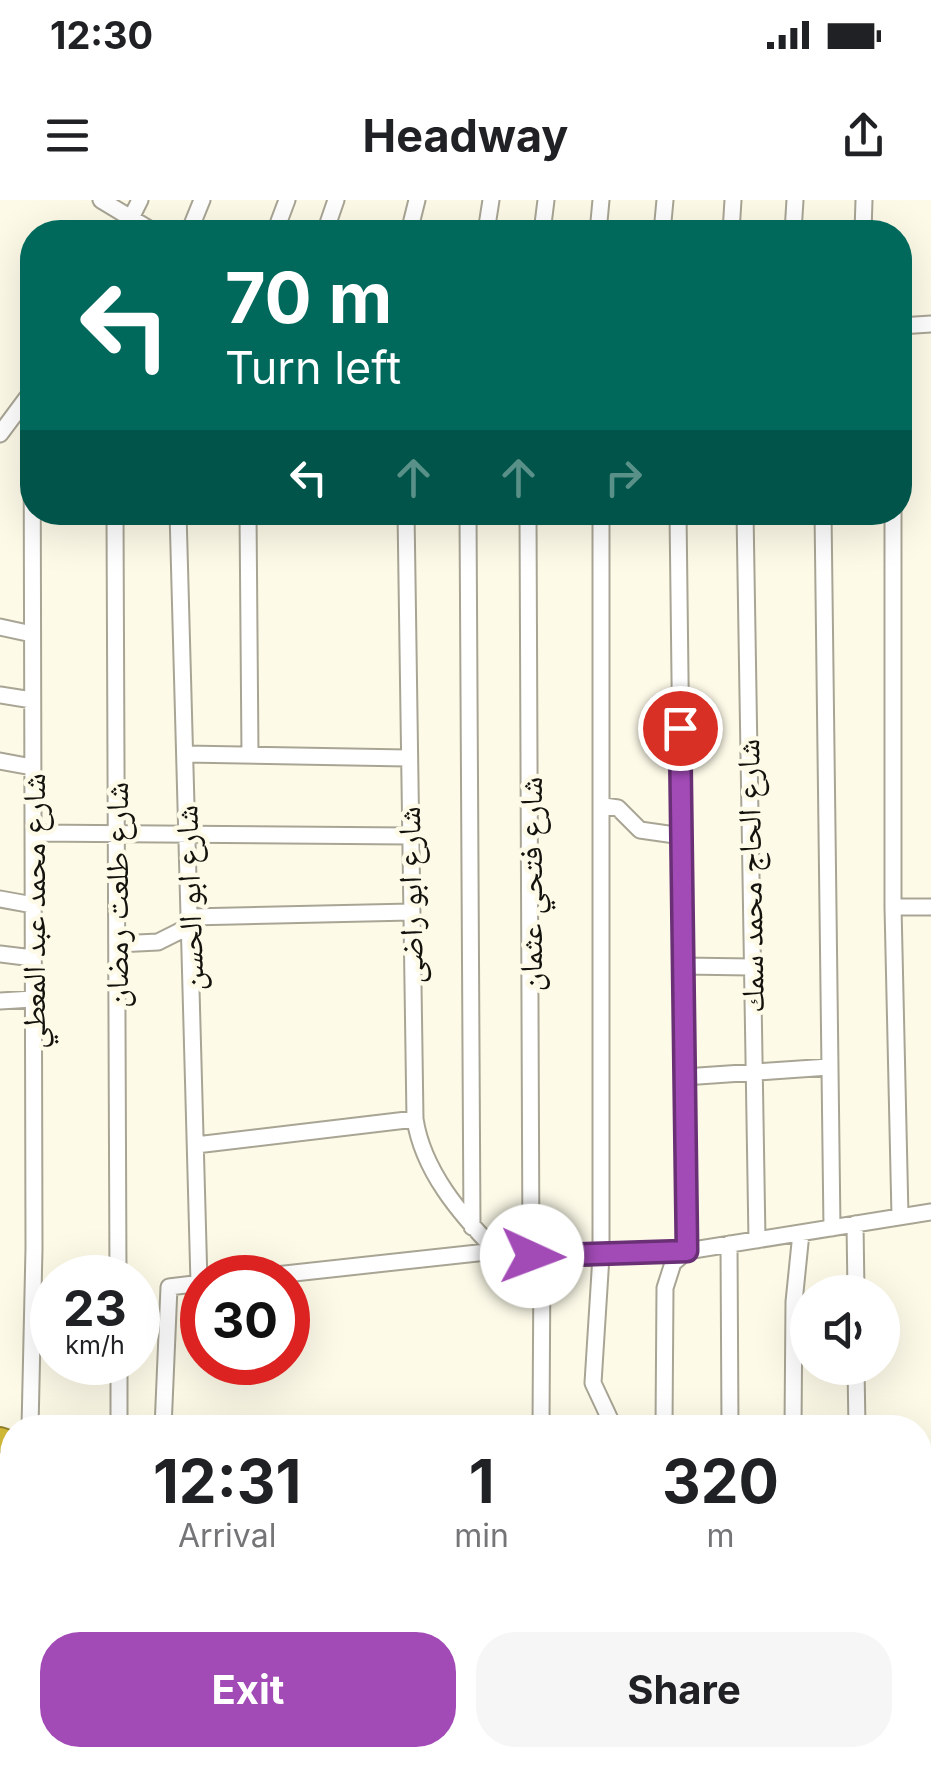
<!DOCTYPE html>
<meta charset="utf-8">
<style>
:root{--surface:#fff;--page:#f6f6f6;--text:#202124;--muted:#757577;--accent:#a24ab6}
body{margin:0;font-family:Inter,"Noto Naskh Arabic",sans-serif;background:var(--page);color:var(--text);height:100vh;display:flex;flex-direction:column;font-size:38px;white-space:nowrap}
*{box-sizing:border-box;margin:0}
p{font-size:32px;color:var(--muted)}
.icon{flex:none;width:55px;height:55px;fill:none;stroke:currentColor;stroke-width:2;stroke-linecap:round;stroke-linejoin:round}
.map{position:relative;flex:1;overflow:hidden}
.panel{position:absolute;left:0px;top:1215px;width:932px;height:352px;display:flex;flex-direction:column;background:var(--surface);border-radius:40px 40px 0 0;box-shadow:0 10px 40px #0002}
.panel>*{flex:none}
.banner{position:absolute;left:20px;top:20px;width:892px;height:305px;border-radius:40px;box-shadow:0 10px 40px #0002;background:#00695c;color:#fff;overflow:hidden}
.controls{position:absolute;left:790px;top:1075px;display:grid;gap:20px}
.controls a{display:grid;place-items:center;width:110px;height:110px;border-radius:50%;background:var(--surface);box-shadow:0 10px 40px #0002;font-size:50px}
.speed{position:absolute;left:30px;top:1055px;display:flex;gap:20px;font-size:50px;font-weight:700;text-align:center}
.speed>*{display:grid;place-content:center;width:130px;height:130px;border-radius:50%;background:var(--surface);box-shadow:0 10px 40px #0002;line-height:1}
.speed small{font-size:25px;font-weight:400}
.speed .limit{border:15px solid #d22;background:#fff;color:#111}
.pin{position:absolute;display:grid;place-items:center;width:85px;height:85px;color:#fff;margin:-42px;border:5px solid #fff;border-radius:50%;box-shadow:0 2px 10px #0007}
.me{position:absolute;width:110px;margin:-55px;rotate:92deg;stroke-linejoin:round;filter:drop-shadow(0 0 8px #0008)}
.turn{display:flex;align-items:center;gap:35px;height:210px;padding:0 40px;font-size:45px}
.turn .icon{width:130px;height:130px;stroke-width:2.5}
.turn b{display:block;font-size:70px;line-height:85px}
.lanes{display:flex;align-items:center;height:95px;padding:0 40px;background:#0003;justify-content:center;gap:50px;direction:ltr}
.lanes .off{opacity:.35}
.eta{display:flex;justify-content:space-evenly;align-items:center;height:170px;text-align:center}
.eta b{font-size:60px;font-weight:700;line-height:70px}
.action{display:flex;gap:20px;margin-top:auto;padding:20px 40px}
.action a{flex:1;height:115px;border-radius:40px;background:var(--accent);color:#fff;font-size:40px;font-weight:700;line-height:115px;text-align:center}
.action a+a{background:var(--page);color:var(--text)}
.status{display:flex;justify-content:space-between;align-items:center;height:70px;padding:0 50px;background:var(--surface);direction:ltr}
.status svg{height:28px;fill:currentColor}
header{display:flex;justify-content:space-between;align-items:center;height:130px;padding:0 40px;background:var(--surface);font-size:45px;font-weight:700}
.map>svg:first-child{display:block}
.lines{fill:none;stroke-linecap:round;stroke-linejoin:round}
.minor-casing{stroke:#a9a595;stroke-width:19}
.highway-casing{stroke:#918029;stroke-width:26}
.minor{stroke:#fff;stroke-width:15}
.highway{stroke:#d5bc39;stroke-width:22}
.route-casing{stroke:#693076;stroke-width:25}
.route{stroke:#a24ab6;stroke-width:18}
.labels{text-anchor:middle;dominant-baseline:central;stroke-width:9;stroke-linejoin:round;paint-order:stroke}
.street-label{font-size:32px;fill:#13120c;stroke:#fdfae8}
</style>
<div class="status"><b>12:30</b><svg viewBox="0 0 49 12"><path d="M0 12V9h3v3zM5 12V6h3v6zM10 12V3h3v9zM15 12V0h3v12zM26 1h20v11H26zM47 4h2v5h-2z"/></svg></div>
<header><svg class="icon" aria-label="menu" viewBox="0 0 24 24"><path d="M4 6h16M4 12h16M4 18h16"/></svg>Headway<svg class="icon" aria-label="share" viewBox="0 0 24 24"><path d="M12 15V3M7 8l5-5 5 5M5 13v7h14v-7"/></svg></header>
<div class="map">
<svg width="931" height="1567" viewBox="0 0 931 1567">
<rect width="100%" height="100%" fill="#fdfae8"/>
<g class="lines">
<defs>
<path id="minor" d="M 101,0 L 154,32
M 124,32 L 140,0
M 189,32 L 202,0
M 275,32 L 287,0
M 325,32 L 336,0
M 409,32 L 417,0
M 486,32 L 491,0
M 542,32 L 546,0
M 598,32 L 601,0
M 662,32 L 665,0
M 731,32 L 733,0
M 793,32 L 795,0
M 863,32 L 864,0
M 900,126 L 931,124
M 0,234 L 32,191
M 115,312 L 118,1078
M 178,312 L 199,1083
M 248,312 L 250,555
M 406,312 L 415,919 C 423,971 460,1014 496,1051
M 468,312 L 472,1027
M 528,312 L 531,1056
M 601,312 L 601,1056 L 593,1183 L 614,1228
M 745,312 L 757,1040
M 823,312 L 832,1028
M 893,312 L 893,707 L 900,1016
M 0,427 L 32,434
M 0,495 L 32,500
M 185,554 L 407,558
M 0,561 L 32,567
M 604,606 L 618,608 L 640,630 L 682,636
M 33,633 L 409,636
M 0,699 L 33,705
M 893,707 L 931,707
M 190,717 L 411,712
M 117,744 L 158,742 L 190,726
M 0,754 L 33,758
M 683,766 L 751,767
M 0,801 L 33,799
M 684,877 L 829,867
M 196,945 L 415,919
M 855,1024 L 856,1092
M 729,1044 L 730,1228
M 248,1078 L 496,1051 L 573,1058 L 687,1051 L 931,1012
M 119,1162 L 119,1228
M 856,1168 L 857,1228
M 30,1228 L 34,1049 L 32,195
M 163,1228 L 169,1087 L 202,1083
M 541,1228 L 542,1057
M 664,1228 L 665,1088 L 673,1063 L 687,1051 L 678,312
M 793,1228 L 794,1102 L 801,1033
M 850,1567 L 867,1555"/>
<path id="highway" d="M 0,1239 L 12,1243
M 0,1264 L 12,1267
M 920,1512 L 931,1516
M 920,1537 L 931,1540"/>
</defs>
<use href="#minor" class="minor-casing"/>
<use href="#highway" class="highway-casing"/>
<use href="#minor" class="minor"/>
<use href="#highway" class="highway"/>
</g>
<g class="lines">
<defs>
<path id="route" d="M 532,1056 L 687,1051 L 680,528"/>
</defs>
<use href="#route" class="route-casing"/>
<use href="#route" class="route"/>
</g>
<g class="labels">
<g class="street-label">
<text transform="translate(750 676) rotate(-91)">شارع الحاج محمد سمك</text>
<text transform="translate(530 684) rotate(-90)">شارع فتحي عثمان</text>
<text transform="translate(116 695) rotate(-90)">شارع طلعت رمضان</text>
<text transform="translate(410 695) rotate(-91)">شارع ابو راضى</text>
<text transform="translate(189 698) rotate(-92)">شارع ابو الحسن</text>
<text transform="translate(33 711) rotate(-90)">شارع محمد عبد المعطي</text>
</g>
</g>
</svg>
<div class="controls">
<a><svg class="icon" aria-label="sound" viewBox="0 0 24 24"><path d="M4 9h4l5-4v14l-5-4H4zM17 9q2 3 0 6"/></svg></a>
</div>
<div class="speed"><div>23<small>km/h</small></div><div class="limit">30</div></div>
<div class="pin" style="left:680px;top:528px;background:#d93025"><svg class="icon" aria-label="arrive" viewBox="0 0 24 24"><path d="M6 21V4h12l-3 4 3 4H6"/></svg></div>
<svg class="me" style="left:532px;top:1056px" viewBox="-20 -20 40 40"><circle r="19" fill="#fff"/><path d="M0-13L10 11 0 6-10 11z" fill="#a24ab6"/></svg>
<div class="banner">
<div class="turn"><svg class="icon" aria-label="left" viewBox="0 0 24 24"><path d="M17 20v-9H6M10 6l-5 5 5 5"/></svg><div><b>70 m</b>Turn left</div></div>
<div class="lanes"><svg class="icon" aria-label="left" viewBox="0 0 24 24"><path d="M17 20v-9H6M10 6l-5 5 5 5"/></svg><svg class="icon off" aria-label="ahead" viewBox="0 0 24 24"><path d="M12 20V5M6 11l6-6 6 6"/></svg><svg class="icon off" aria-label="ahead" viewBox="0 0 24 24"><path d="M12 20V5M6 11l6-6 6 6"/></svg><svg class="icon off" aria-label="right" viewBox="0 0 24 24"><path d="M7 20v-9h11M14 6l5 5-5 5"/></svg></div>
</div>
<section class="panel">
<div class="eta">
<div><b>12:31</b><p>Arrival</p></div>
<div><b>1</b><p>min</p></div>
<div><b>320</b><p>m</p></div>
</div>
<div class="action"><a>Exit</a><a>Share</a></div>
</section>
</div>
